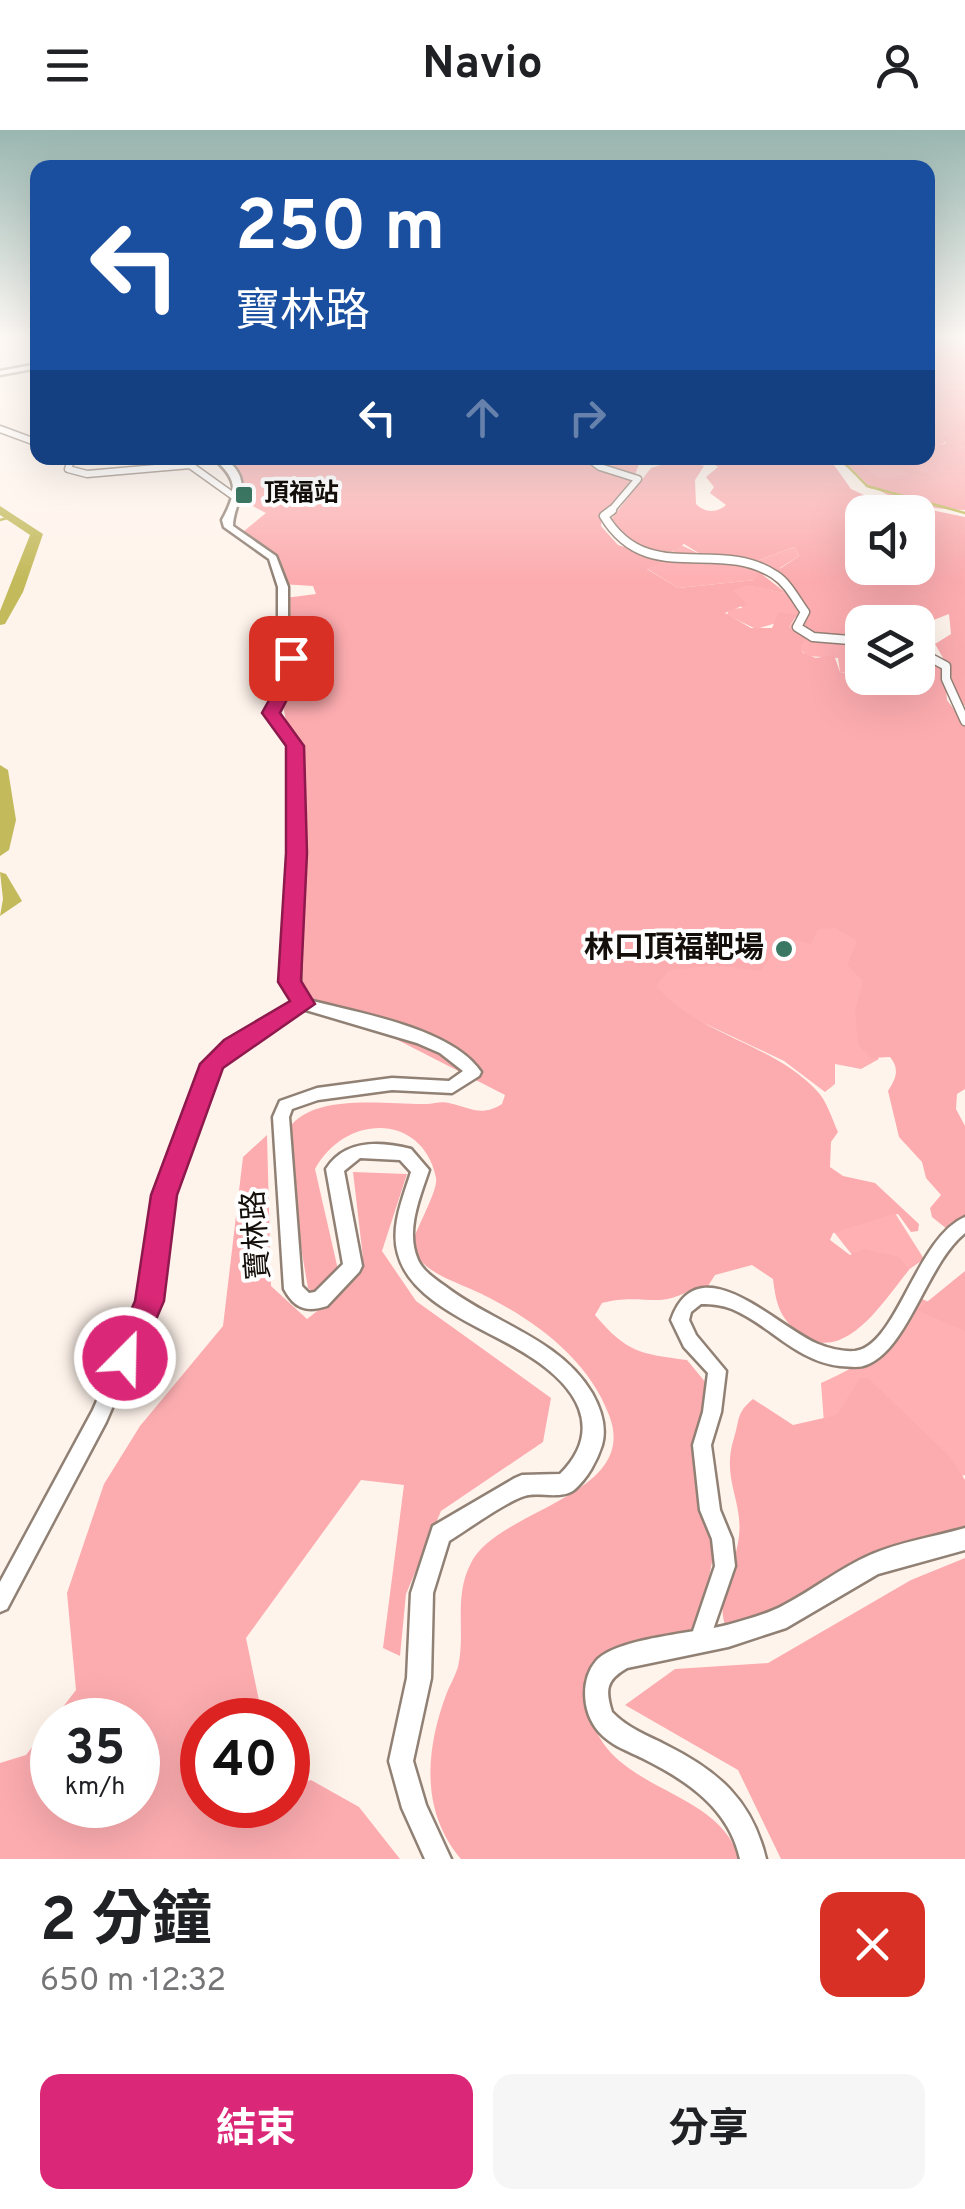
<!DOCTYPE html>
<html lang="zh-TW">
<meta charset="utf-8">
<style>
:root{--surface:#fff;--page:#f6f6f6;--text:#202124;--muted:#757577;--accent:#db2777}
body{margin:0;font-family:Overpass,"Noto Sans TC",sans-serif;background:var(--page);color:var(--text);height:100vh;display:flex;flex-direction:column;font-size:38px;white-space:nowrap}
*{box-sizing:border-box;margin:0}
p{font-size:32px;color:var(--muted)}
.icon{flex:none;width:55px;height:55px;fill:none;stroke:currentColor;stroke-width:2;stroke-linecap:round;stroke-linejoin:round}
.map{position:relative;height:1729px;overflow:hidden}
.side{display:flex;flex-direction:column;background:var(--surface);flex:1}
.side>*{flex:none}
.hud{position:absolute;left:30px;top:30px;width:905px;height:305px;border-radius:20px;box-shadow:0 10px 40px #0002;background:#1a4fa0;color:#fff;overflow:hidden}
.controls{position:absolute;left:845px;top:365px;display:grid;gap:20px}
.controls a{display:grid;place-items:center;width:90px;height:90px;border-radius:20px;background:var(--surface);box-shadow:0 10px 40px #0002;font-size:50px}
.speed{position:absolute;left:30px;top:1568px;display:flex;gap:20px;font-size:50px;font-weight:700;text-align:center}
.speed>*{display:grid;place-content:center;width:130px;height:130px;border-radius:50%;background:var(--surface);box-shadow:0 10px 40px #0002;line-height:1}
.speed small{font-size:25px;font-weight:400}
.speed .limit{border:15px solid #d22;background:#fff;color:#111}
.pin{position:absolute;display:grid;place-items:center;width:85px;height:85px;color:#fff;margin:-42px;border-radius:20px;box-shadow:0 5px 15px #0006}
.me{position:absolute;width:110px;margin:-55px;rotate:23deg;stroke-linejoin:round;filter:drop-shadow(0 0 8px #0008)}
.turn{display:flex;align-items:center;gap:35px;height:210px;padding:0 40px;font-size:45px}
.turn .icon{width:130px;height:130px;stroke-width:2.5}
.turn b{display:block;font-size:70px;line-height:85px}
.lanes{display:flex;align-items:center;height:95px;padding:0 40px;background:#0003;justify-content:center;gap:50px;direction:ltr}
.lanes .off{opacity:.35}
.round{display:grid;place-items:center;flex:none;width:105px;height:105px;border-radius:20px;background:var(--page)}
.overview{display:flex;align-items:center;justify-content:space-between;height:170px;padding:0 40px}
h1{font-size:60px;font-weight:700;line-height:75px}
.cta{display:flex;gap:20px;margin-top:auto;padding:20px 40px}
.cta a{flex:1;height:115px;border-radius:20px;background:var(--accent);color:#fff;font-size:40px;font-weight:700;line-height:115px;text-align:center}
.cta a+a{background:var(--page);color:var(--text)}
header{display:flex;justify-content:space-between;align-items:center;height:130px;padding:0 40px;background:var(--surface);font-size:45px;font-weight:700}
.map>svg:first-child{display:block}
.green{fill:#feb0b3}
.forest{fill:#fcacaf;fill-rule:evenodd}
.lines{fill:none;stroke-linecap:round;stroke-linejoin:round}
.stream{stroke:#c3ba5b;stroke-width:2.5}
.river{fill:#c3ba5b;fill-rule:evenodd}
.minor-far1-casing{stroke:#918175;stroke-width:9}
.minor-casing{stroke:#918175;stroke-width:11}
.tertiary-casing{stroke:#918175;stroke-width:5}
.secondary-casing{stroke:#918175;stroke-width:5}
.minor-far1{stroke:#fff;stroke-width:6}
.minor{stroke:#fff;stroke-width:8}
.tertiary{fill:#fff;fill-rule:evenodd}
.secondary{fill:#fff;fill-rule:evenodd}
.route{fill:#db2777;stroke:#8e194d;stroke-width:2.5}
.poi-dot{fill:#3b7863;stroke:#fff;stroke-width:4}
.labels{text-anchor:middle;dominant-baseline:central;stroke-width:8;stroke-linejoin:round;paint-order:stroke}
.far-poi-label{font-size:25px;font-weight:bold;fill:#140f0a;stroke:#fff;text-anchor:start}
.poi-label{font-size:30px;font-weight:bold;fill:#140f0a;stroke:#fff;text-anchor:end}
.street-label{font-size:30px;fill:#140f0a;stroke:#fff}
</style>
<header><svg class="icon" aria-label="menu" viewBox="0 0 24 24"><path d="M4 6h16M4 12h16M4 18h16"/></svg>Navio<svg class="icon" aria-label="person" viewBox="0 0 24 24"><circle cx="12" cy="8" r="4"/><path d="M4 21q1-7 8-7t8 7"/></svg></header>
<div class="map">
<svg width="965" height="1729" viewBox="0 0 965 1729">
<rect width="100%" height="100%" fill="#fff4ec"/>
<path class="green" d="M 928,207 L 965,207 L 965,297 L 939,317 L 931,343 L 871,359 L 836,328 L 928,328 Z
M 679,414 L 702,425 L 754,432 L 794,417 L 799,426 L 780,438 C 779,459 840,504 862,506 L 862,545 L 840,542 L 838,528 L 806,526 L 800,518 L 800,502 L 789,497 L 797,487 L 756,499 L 727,485 L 729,479 L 742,478 L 732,461 C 751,450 767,461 786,463 L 766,443 L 755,450 L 678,458 L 646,438 L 666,429 Z
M 872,735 L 871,917 L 879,929 L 861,939 L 835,934 L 835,954 L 825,962 L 784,931 L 623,855 Z
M 810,1072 L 895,1083 L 924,1129 L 880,1160 Z
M 922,1169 L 965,1187 L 965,1345 L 926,1355 L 826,1320 L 821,1253 C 870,1231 892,1214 922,1169 Z"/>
<path class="forest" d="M 965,288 L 965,380 C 912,378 883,372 847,332 L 854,329 L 881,350 L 907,344 L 892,328 L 911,328 L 919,341 L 930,343 L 924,333 L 928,321 L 946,313 L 944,308 Z
M 214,328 L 641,328 L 635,345 L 602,387 L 601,396 L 618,415 L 666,429 L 647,439 L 678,458 L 755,450 L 758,441 L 786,463 C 768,462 751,450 733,461 L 747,474 L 725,483 L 751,498 L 772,498 L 779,482 L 797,485 L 789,497 L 807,507 L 800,516 L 803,523 L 816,528 L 834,525 L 840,542 L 894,552 L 918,548 L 921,524 L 944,538 L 947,570 L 965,594 L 965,959 L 957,964 L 956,979 L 965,996 L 965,1090 L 947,1099 L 932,1087 L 930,1078 L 941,1065 L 926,1048 L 922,1032 L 899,1007 L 888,961 C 896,949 900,939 890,927 L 871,928 L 858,915 L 855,881 L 863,851 L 847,835 L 857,811 L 835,798 L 818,799 L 811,814 L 785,808 L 760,841 L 713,835 L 668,841 L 656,856 C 697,905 773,913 817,961 C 827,971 832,989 838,1002 L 831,1012 L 830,1037 L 843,1046 L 875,1053 L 919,1094 L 918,1101 L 911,1102 L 898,1084 L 890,1085 L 833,1103 L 830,1110 L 850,1125 L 864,1119 L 899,1127 L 909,1140 C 884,1170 844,1238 799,1203 C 779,1187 776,1173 773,1149 L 752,1135 L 715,1145 L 708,1156 C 690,1158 678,1169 660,1170 C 638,1170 624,1167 602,1173 L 595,1185 C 626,1222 640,1224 687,1230 L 711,1259 L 704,1376 L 715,1416 L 701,1490 L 684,1515 L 617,1535 L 590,1581 C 605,1663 719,1656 739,1729 L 461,1729 C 421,1682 425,1622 446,1565 C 449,1556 455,1547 458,1537 C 466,1502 453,1467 471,1433 C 497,1379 641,1366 609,1285 C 587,1226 528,1185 473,1160 C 448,1149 428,1143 411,1120 C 411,1106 439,1061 436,1048 C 423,983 346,983 315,1039 L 339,1144 L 336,1158 L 314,1163 L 308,1158 L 283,1012 C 296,959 386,975 426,974 C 434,974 441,971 449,973 C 471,978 481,987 502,974 L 505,965 L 388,905 L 322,885 L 297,864 C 287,780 307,696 300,612 L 288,601 L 283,575 L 298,530 L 285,468 L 316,464 L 313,456 L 280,454 L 263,422 L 239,405 L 266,383 L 243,371 L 239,353 Z
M 704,328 L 829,328 L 851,359 L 868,367 L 965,387 L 965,576 L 955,568 L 950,540 L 935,514 L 951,504 L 949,484 L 918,496 L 862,492 L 862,506 L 858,507 L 831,506 L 802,497 L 799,465 L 778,440 L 799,426 L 794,417 L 754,432 L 702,425 L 684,414 L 671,422 L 644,418 L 628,412 L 609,392 L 651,338 L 680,329 L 704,336 L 695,350 L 696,374 C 705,383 717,383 726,375 L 710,363 L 714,357 L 706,347 L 718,337 ZM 862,382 L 918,382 L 918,438 L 862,438 Z
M 267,1005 L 271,1156 L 307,1189 L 330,1171 L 363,1128 L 353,1042 L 407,1044 L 382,1121 L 416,1171 L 551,1268 L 543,1312 L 441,1381 L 406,1464 L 400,1526 L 383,1518 L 404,1355 L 361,1350 L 246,1508 L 263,1590 L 202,1590 L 202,1675 L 288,1675 L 288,1656 L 311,1650 L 359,1677 L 400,1729 L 0,1729 L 0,1633 L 26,1625 L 76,1560 L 67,1463 L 104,1354 L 140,1296 L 223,1196 L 243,1027 ZM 52,1590 L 138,1590 L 138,1675 L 52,1675 Z
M 965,1141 L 965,1201 L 917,1180 Z
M 860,1248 L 868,1248 L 950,1327 L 965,1350 L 965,1399 L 901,1423 L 865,1454 L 785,1490 L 750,1512 L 733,1510 C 708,1476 735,1443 739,1406 C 743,1370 721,1348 734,1308 C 740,1289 736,1283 753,1269 L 793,1295 L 837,1285 Z
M 965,1428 L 965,1729 L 781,1729 L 738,1640 L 625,1575 L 675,1539 L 768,1533 L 911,1450 Z"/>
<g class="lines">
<path class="stream" d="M 840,328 L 867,356 L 965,383
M 0,390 L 7,388"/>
<path class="river" d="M 0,376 L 43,404 L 23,462 L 5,494 L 0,495 L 0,481 L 30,405 L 0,385 Z
M 0,635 L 8,640 L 16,690 L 9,720 L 0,726 Z
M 0,742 L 6,744 L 22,771 L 0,786 L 3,769 Z"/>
<defs>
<path id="minor-far1" d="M 0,299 L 38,313
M 72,328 L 68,339 L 87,344 L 190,335 L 239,370
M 588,328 L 600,337 L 638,349 L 609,383"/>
<path id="minor" d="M 612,380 L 604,386 C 647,458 718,407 775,445 C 788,453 796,470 805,482 L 797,497 L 813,507 L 862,511
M 918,521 L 946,536 L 946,549 L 965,591"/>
<path id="tertiary" d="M 38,234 L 38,238 L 0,245 L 0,241 Z
M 304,869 L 311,874 L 309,877 L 237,920 L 218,937 L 172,1065 L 158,1171 L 106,1292 L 7,1479 L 0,1482 L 0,1452 L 93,1280 L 140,1171 L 156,1065 L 205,934 L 227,912 Z
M 965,1087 L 965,1103 C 926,1134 907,1224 863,1236 C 857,1238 847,1236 840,1236 C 796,1231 770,1195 732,1179 C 722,1175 712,1174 701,1174 L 691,1182 L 689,1190 L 696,1205 L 726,1241 L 721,1282 L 711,1315 L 720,1380 L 732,1409 L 735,1436 L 707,1517 L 700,1520 L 693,1517 L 690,1510 L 715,1436 L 712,1409 L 700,1380 L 693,1315 L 703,1282 L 708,1243 L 684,1217 L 671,1190 C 698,1112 778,1198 818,1214 C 828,1218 843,1222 855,1221 C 897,1216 916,1108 965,1087 Z"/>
<path id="secondary" d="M 213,328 C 223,327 228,330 235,338 C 251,359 233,375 233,396 L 276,426 L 288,457 L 288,514 L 296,535 L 293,552 L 277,583 L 301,616 L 300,861 L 309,870 C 358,883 452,898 481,942 L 479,946 L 452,963 L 392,960 L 318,970 L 292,979 L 289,987 L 302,1156 L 309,1163 L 315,1162 L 343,1134 L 326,1039 C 345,1009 380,1011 411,1019 L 429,1040 C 420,1067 405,1101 418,1130 C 423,1141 435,1149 445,1156 C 494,1194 559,1208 592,1263 C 601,1279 607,1297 602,1315 C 597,1331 587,1349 574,1360 C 562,1369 543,1363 529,1365 C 512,1367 467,1400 449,1411 L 433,1463 L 431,1548 L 413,1631 L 426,1675 L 451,1729 L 425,1729 L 402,1678 L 389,1631 L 407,1548 L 411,1463 L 433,1396 L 515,1348 L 522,1345 L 560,1344 C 606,1298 575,1255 529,1226 C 489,1199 411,1175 398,1124 C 390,1097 403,1068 411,1042 L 400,1030 L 360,1028 L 344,1041 L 362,1136 L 359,1142 L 327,1176 C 306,1183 294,1178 284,1159 L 273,987 L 280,971 L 317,958 L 392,948 L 449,951 L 463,941 L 440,923 L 417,913 L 299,878 L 286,862 L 289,616 L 265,583 L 281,552 L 284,535 L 278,514 L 278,457 L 269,429 L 224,397 L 222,390 C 238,361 238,349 213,328 Z
M 965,1398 L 965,1420 L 878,1444 L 786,1498 L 728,1517 L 627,1538 C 606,1550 605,1560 612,1582 C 627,1598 647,1605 666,1615 C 718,1641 752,1670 766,1729 L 740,1729 C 729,1679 688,1651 644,1629 C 628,1621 610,1615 599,1602 C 582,1583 580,1550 596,1531 C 616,1508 696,1503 727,1495 C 745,1490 768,1484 784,1475 C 813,1460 840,1438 870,1425 C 899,1412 934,1407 965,1398 Z"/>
</defs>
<use href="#minor-far1" class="minor-far1-casing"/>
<use href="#minor" class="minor-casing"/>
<use href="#tertiary" class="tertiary-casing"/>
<use href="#secondary" class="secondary-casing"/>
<use href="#minor-far1" class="minor-far1"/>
<use href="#minor" class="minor"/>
<use href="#tertiary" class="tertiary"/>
<use href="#secondary" class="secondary"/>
</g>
<linearGradient id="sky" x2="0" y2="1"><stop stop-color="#99b6b0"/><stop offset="0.46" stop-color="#fffaf6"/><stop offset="1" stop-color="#fffaf6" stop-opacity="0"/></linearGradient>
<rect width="965" height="450" fill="url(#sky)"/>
<path class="route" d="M 291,523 L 299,528 L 296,552 L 280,583 L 304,616 L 307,723 L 301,851 L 315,874 L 223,938 L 177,1065 L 164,1171 L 135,1238 L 125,1242 L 114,1238 L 110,1228 L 135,1171 L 151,1065 L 200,934 L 224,910 L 290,871 L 278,852 L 286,723 L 286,616 L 262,583 L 279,552 L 282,528 Z"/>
<g class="poi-dot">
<rect x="234" y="355" width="20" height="20" rx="5"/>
<circle cx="784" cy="819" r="10"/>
</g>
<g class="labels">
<g class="far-poi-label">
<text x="264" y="365">頂福站</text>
</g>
<g class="poi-label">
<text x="764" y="819">林口頂福靶場</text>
</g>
<g class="street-label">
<text transform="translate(258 1105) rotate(-94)">寶林路</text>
</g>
</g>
</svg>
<div class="controls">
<a><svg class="icon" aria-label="sound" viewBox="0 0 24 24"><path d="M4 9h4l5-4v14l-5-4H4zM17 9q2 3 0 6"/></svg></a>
<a><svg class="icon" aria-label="layers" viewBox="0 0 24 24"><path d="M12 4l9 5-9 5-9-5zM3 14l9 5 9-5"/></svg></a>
</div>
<div class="speed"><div>35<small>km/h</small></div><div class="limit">40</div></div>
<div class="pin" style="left:291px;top:528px;background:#d93025"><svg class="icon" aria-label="arrive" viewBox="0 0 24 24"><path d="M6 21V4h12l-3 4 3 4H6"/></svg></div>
<svg class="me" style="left:125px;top:1228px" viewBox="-20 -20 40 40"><circle r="17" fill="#db2777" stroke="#fff" stroke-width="3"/><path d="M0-11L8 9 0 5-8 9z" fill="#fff"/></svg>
<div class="hud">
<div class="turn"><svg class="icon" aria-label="left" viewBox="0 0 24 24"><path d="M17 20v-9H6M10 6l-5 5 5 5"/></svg><div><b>250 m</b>寶林路</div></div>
<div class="lanes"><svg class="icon" aria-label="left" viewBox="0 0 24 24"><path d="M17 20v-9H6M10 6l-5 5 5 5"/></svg><svg class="icon off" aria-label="ahead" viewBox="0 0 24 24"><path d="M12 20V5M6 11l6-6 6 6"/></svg><svg class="icon off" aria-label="right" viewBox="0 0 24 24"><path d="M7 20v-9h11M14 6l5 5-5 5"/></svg></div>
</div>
</div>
<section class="side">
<div class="overview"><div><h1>2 分鐘</h1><p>650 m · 12:32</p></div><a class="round" style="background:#d93025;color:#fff"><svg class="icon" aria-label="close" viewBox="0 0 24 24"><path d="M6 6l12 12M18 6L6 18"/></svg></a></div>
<div class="cta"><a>結束</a><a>分享</a></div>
</section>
